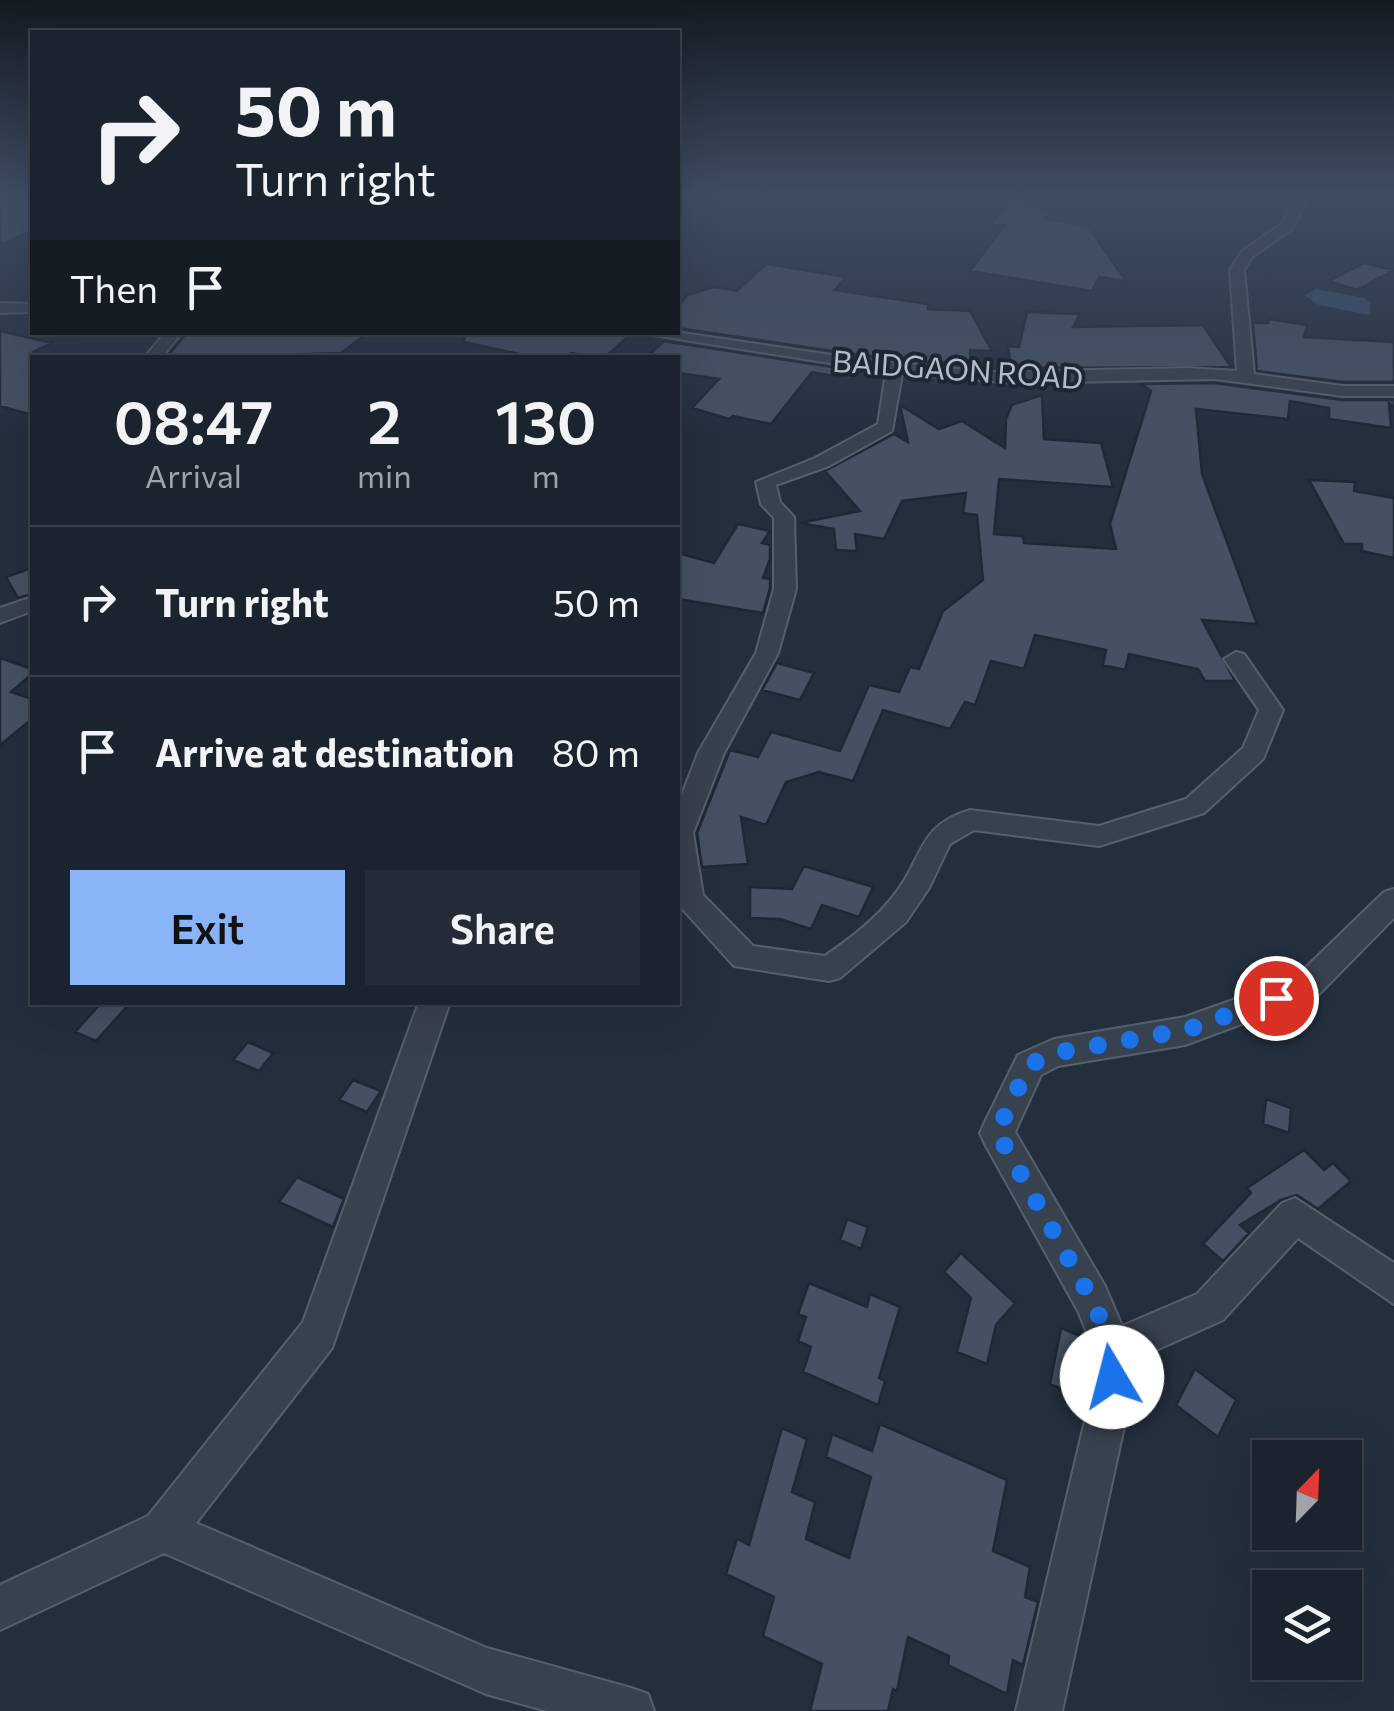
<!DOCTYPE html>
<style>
:root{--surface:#1b232e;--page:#242b36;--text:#f1f3f6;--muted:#a0a4aa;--line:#39404a;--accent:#8ab4f8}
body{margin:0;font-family:Commissioner,sans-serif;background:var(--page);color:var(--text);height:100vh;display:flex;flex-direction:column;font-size:38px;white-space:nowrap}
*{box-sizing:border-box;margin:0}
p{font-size:32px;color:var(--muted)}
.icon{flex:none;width:55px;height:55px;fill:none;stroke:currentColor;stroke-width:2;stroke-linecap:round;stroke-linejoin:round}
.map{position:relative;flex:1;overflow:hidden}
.panel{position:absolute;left:30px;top:355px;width:650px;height:650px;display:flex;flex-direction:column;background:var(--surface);border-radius:0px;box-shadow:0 10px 40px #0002,0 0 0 2px var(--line)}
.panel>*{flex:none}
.hud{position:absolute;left:30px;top:30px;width:650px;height:305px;border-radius:0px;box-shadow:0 10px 40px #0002,0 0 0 2px var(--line);background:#1b232e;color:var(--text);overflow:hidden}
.needle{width:65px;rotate:23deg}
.fabs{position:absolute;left:1252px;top:1440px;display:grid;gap:20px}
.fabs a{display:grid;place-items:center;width:110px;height:110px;border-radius:0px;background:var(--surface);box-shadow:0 10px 40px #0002,0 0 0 2px var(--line);font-size:50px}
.pin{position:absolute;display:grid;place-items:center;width:85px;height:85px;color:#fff;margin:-42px;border:5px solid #fff;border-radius:50%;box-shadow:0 2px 10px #0007}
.me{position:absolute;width:110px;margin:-55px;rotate:352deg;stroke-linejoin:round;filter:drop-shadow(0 0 8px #0008)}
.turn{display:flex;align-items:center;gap:35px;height:210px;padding:0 40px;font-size:45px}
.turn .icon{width:130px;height:130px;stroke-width:2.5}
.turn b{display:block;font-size:70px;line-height:85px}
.then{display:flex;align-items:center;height:95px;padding:0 40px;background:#0003;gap:20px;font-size:38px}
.eta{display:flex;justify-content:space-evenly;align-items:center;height:170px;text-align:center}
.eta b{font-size:60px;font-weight:600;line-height:70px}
.action{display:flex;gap:20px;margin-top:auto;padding:20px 40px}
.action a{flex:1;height:115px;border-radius:0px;background:var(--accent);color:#111;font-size:40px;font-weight:600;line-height:115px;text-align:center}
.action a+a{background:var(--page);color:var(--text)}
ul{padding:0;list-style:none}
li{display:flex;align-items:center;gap:30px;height:150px;padding:0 40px;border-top:2px solid var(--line)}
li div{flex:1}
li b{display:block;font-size:38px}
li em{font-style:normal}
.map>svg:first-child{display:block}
.water{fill:#394c67}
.building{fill:#455162;stroke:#1f2835;stroke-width:2.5}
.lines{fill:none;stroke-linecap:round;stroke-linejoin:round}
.minor-casing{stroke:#565f6c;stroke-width:4}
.minor{fill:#38414e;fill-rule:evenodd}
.route{stroke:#1a73e8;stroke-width:18;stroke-dasharray:0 32.4}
.labels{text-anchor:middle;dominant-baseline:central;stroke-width:8;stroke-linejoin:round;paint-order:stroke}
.far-street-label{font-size:30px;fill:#b4bcc9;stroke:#1d2633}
</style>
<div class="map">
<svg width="1394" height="1711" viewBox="0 0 1394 1711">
<rect width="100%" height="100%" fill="#242f3e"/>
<path class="water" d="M 1316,289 L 1365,298 L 1370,303 L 1370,315 L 1319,305 L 1304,295 Z"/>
<path class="building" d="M 0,195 L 32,195 L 32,231 L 0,245 Z
M 1010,199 L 1046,204 L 1042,210 L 1051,211 L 1046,219 L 1087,225 L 1126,281 L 1099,277 L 1092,291 L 970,271 L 1004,226 L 992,224 Z
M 1364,263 L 1394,270 L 1357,290 L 1329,281 Z
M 766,264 L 846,277 L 835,290 L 928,304 L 928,309 L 970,311 L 992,351 L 970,350 L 971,366 L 859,355 L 678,328 L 678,307 L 687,295 L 714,287 L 737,291 Z
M 1027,312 L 1080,314 L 1073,327 L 1203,325 L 1231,367 L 1011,368 L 1008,346 L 1019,347 Z
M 1269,319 L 1307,325 L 1304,337 L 1394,342 L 1394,382 L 1343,382 L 1257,371 L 1253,323 L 1268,323 Z
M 0,331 L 52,343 L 33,352 L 38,358 L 32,358 L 32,415 L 0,406 Z
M 188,332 L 369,332 L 341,353 L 166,358 Z
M 465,332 L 630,332 L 631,334 L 604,358 L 571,353 L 566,358 L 537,358 L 464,342 Z
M 664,341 L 845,369 L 839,377 L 812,372 L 771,424 L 733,416 L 729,419 L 692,408 L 719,379 L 678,373 L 678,358 L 646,358 Z
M 1215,383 L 1342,400 L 1394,400 L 1394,407 L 1389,403 L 1391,428 L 1329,419 L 1329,408 L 1290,401 L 1288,419 L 1196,409 L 1202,474 L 1257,624 L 1202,620 L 1235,681 L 1205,681 L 1198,669 L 1129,654 L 1125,670 L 1103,665 L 1106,650 L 1035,635 L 1024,669 L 991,661 L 975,705 L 965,702 L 950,729 L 883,710 L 853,781 L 819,772 L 786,782 L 766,825 L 741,817 L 748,864 L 702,867 L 697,833 L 730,750 L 758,757 L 771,732 L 840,751 L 869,685 L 899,692 L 910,667 L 919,669 L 943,611 L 983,580 L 977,515 L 963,513 L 966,493 L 902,501 L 884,539 L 855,534 L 857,551 L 836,550 L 834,529 L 800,523 L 860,511 L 825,471 L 894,434 L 908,442 L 900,405 L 939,429 L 962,421 L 1005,448 L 1006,419 L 1012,405 L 1042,395 L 1044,439 L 1101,443 L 1113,487 L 999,479 L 994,534 L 1023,536 L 1024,543 L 1116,549 L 1110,524 L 1151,391 L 1141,384 Z
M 1309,480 L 1355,482 L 1354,491 L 1394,498 L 1394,558 L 1362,551 L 1362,544 L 1344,544 Z
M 738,524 L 770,531 L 762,543 L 770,545 L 770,559 L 763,578 L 770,579 L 770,588 L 763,613 L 678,599 L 678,553 L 714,563 Z
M 32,568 L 32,594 L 18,598 L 6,577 Z
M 0,658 L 32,669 L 32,674 L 11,692 L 32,699 L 32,719 L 0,745 Z
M 777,663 L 814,673 L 800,700 L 762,690 Z
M 804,866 L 873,887 L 859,917 L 822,905 L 811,929 L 780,919 L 750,918 L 750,887 L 792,889 Z
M 102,1002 L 131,1002 L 96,1041 L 75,1032 Z
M 248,1042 L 273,1053 L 259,1071 L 233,1060 Z
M 353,1080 L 381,1091 L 367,1112 L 339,1100 Z
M 1266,1099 L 1291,1108 L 1289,1133 L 1263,1124 Z
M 1304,1150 L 1324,1170 L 1333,1163 L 1351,1181 L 1318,1209 L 1297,1195 L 1281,1200 L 1240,1225 L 1249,1233 L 1223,1261 L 1203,1244 L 1251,1193 L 1247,1188 Z
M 297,1177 L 344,1199 L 333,1227 L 279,1202 Z
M 847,1219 L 868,1227 L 861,1249 L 840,1240 Z
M 961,1253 L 1015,1303 L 996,1325 L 987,1364 L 957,1352 L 971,1298 L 944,1272 Z
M 809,1283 L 867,1307 L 870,1294 L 900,1307 L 879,1378 L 885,1381 L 878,1405 L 803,1372 L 811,1347 L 798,1341 L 806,1317 L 798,1314 Z
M 1061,1328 L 1085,1338 L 1087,1343 L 1078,1396 L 1050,1384 Z
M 1195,1369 L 1236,1400 L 1218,1437 L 1176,1405 Z
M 880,1424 L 1007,1480 L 993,1551 L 1030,1567 L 1025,1597 L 1038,1602 L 1023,1665 L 1013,1660 L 1007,1694 L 948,1665 L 949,1656 L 908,1637 L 897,1691 L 893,1689 L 888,1711 L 810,1711 L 822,1664 L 763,1636 L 774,1597 L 726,1574 L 737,1539 L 749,1545 L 782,1428 L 807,1439 L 792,1492 L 815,1502 L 806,1539 L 849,1558 L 871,1477 L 826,1457 L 832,1434 L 872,1451 Z"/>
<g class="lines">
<defs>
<path id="minor" d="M 1297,195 L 1309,195 L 1292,229 L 1252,257 L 1244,270 L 1254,374 L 1343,386 L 1394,386 L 1394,396 L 1343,396 L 1215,379 L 1015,383 L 902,374 L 892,431 L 829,466 L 776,485 L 780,502 L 794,517 L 796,589 L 778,653 L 724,753 L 693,833 L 703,895 L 753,946 L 825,956 C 851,938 876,919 895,894 C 924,857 917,826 970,810 L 1099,826 L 1186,799 L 1243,748 L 1259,710 L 1224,659 L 1236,652 L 1244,654 L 1283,710 L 1263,759 L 1204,813 L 1099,846 L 974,830 L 950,844 L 929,888 L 906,922 L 840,978 L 829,981 L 734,966 L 678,904 L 678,805 L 698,753 L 756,653 L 774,589 L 774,518 L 761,504 L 756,482 L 815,458 L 878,424 L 886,372 L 634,332 L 676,332 L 859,359 L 990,372 L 1189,368 L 1237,371 L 1230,270 L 1242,251 L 1282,224 Z
M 0,303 L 32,304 L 32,312 L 0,313 Z
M 164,334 L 178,337 L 161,358 L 144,358 Z
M 32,597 L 32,611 L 0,623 L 0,608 Z
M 1394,889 L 1394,918 L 1317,996 L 1185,1045 L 1058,1066 L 1041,1075 L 1015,1132 L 1105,1286 L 1122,1326 L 1197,1294 L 1282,1203 L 1295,1198 L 1394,1263 L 1394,1304 L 1298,1238 L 1223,1320 L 1132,1361 L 1129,1404 L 1062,1711 L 1016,1711 L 1089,1404 L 1094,1350 L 1078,1311 L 985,1144 L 980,1133 L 985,1122 L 1018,1055 L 1054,1039 L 1185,1017 L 1295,978 L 1384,892 Z
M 419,1002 L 450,1002 L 332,1348 L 196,1523 L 487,1648 L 631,1688 L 648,1694 L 654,1711 L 547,1711 L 486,1694 L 164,1553 L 0,1630 L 0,1585 L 148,1516 L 303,1322 Z"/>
</defs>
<use href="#minor" class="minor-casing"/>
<use href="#minor" class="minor"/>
</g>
<linearGradient id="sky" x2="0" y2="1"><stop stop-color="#141a22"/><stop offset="0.45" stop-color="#3f4d63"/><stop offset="1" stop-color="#3f4d63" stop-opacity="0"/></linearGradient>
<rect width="1394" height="435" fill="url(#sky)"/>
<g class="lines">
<path class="route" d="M 1112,1377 L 1114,1350 L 1092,1300 L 997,1132 L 1029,1065 L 1054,1053 L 1186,1030 L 1276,998"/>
</g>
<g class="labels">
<g class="far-street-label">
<text transform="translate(958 368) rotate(4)">BAIDGAON ROAD</text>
</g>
</g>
</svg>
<div class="fabs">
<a><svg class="needle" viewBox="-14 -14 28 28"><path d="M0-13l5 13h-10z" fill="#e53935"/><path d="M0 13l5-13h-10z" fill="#a0a4aa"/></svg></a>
<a><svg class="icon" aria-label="layers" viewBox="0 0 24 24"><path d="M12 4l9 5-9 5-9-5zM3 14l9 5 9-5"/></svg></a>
</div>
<div class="pin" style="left:1276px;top:998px;background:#d93025"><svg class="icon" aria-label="arrive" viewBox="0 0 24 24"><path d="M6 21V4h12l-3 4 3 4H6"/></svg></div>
<svg class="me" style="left:1112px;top:1377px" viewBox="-20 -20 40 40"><circle r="19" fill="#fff"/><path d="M0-13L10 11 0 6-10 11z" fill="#1a73e8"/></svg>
<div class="hud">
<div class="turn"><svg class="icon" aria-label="right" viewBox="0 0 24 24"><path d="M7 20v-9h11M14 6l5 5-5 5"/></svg><div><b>50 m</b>Turn right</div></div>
<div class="then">Then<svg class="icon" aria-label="arrive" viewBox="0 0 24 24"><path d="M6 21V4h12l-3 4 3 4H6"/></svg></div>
</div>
<section class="panel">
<div class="eta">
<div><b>08:47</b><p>Arrival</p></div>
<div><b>2</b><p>min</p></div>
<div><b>130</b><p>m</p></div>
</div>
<ul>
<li><svg class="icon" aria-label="right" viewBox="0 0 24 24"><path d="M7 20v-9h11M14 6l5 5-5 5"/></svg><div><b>Turn right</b></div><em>50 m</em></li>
<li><svg class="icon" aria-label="arrive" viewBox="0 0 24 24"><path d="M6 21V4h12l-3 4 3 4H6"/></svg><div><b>Arrive at destination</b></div><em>80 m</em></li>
</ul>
<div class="action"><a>Exit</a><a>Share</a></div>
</section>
</div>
